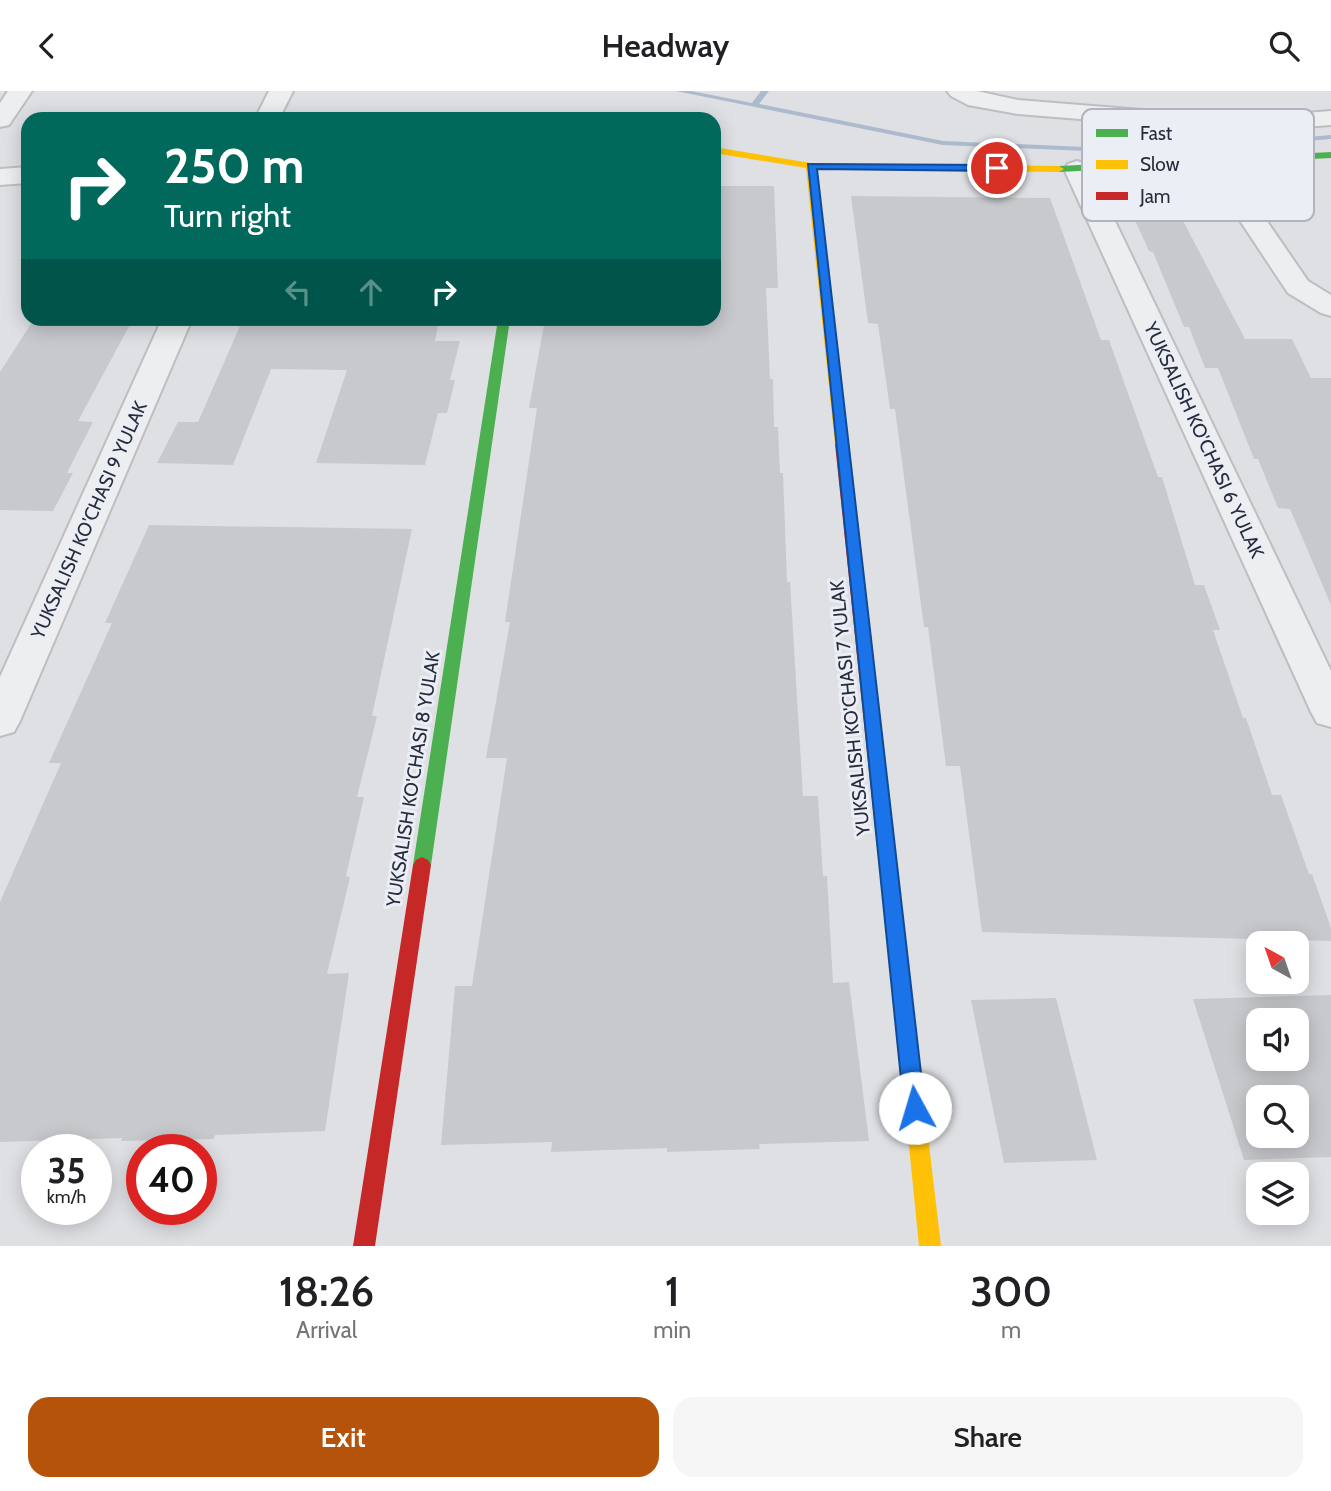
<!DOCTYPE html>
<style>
:root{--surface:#fff;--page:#f6f6f6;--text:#202124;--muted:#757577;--accent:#b45309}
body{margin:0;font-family:Cabin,sans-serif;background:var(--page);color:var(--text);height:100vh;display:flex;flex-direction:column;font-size:26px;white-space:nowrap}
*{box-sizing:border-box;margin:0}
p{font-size:23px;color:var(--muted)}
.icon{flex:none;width:38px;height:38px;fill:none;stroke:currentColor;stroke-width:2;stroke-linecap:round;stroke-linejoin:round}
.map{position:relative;height:1155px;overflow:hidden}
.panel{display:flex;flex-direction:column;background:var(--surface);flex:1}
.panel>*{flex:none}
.top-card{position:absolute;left:21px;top:21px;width:700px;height:214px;border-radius:21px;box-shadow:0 4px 18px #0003;background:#00695c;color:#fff;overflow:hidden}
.needle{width:46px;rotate:320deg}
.buttons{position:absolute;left:1246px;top:840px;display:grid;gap:14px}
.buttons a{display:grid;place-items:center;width:63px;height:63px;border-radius:14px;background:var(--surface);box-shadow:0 4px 18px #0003;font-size:35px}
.speed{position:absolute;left:21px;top:1043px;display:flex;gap:14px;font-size:35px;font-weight:700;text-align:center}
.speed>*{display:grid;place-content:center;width:91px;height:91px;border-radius:50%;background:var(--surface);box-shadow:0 4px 18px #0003;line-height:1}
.speed small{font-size:18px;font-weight:400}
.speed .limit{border:10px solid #d22;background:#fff;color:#111}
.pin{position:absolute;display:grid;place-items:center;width:60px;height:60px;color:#fff;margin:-30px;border:4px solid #fff;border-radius:50%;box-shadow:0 2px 7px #0007}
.me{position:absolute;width:77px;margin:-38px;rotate:354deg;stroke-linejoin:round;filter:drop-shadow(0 0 5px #0008)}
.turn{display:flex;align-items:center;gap:24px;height:147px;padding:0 28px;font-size:32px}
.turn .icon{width:91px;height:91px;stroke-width:2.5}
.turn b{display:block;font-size:49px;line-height:60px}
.lanes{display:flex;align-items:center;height:66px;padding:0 28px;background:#0003;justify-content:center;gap:35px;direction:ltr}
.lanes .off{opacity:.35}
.eta{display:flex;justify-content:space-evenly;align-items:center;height:119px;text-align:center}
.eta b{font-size:42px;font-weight:600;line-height:49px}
.action{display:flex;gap:14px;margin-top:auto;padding:14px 28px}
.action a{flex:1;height:80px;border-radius:21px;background:var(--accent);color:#fff;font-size:28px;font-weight:600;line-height:80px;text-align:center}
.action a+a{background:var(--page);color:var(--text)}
header{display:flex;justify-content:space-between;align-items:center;height:91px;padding:0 28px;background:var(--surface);font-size:32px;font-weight:600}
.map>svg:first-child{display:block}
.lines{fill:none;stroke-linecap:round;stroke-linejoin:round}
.stream{fill:#acbace;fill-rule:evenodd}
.building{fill:#c8c9cd;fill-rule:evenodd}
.street-casing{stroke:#bdbec2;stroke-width:4}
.street{fill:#edeef0;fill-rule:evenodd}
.fast{fill:#4caf50;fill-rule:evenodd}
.slow{fill:#ffc107;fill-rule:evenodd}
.jam{fill:#c62828;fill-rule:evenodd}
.route{fill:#1a73e8;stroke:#114b97;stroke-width:2}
.labels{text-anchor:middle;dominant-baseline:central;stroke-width:6;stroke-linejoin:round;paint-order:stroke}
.street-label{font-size:19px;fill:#262c3c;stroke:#ebeef4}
.key{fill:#ebeef4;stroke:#b0b4bd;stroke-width:2}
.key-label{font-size:19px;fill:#262c3c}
</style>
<header><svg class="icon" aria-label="back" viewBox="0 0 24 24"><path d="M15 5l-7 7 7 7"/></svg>Headway<svg class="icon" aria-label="search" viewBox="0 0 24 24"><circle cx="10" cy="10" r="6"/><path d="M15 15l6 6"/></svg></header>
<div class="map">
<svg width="1331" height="1155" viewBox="0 0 1331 1155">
<rect width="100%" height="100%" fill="#dee0e4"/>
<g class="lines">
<path class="stream" d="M 676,0 L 691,0 L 752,12 L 761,0 L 769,0 L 759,13 L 943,50 L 1156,59 L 1331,44 L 1331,48 L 1156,63 L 943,54 Z"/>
</g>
<path class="building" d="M 714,95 L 774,95 L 778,197 L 766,197 L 770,288 L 773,288 L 774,336 L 778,336 L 780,382 L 783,382 L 787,491 L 790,491 L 803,705 L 818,705 L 823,785 L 827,785 L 833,892 L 849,891 L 869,1050 L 759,1053 L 760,1058 L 667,1061 L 667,1057 L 551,1061 L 552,1051 L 441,1054 L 455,895 L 472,895 L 507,667 L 486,667 L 510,531 L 505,531 L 537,317 L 529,317 L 545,228 L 714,228 Z
M 851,105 L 1050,107 L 1101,249 L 1109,249 L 1158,386 L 1162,386 L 1195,494 L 1204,494 L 1220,539 L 1213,539 L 1243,627 L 1246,627 L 1272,704 L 1281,704 L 1309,783 L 1312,783 L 1331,837 L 1331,850 L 982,841 L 960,675 L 946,675 L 928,536 L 924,536 L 895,318 L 890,318 L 878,233 L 868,232 Z
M 1124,105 L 1170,105 L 1245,248 L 1292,248 L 1311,287 L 1331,287 L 1331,514 L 1290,418 L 1278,417 L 1258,368 L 1254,368 L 1218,277 L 1205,277 L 1189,236 L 1184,236 L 1153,161 L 1149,160 Z
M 34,228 L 133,228 L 78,330 L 93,331 L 67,382 L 73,382 L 53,420 L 0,419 L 0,281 Z
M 243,228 L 439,228 L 435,250 L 460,250 L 450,289 L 455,289 L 447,322 L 438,322 L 425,374 L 316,372 L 347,279 L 271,278 L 233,374 L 157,372 L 178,331 L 198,331 Z
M 149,434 L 412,438 L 372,625 L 377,625 L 357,706 L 364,706 L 346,785 L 350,786 L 327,883 L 349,882 L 325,1040 L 215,1044 L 214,1048 L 121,1050 L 122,1047 L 0,1051 L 0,811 L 61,672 L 49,672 L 112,532 L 105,532 Z
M 1331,904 L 1331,1066 L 1244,1069 L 1193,908 ZM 1258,929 L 1297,929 L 1297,968 L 1258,968 ZM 1258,1006 L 1297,1006 L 1297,1045 L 1258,1045 Z
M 1056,907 L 1097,1069 L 1004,1072 L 971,909 Z"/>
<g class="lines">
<defs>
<path id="street" d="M 8,0 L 32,0 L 9,34 L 0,36 L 0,12 Z
M 269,0 L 293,0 L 279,28 L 255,28 Z
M 947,0 L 977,0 L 1018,9 L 1242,27 L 1331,20 L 1331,34 L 1242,41 L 1018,23 L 968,14 L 951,5 Z
M 1218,69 L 1227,72 L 1308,190 L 1331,204 L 1331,225 L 1321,222 L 1288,202 L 1205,77 L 1209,72 Z
M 1077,70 L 1086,73 L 1090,78 L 1331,580 L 1331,636 L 1317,632 L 1311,621 L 1064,78 L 1068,73 Z
M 28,76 L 28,92 L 0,94 L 0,78 Z
M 162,228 L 192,228 L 20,630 L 14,641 L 0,645 L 0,586 Z"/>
</defs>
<use href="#street" class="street-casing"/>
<use href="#street" class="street"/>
<path class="fast" d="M 1331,61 L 1331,67 L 1059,81 L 1054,78 L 1059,75 Z
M 498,228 L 510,228 L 431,774 L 428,779 L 422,782 L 416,779 L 413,774 Z
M 882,712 L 888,714 L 891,719 L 928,1045 L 925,1052 L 918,1055 L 911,1052 L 908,1045 L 873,719 L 876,714 Z"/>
<path class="slow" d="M 714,56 L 811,72 L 1059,75 L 1064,78 L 1059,81 L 817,78 L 849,353 L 842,357 L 835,353 L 806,77 L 714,62 Z
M 918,1035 L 925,1038 L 928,1045 L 941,1155 L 919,1155 L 908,1045 L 911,1038 Z"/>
<path class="jam" d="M 842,349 L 849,353 L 891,719 L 888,724 L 882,726 L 876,724 L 873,719 L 835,353 Z
M 422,766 L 428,769 L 431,774 L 375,1155 L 353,1155 L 413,774 L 416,769 Z"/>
</g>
<path class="route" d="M 808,73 L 997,74 L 1002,77 L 997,80 L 817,78 L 925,1017 L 922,1024 L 915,1027 L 907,1024 L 904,1017 Z"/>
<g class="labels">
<g class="street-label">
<text transform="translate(1204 349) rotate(65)">YUKSALISH KO'CHASI 6 YULAK</text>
<text transform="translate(89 429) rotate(-66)">YUKSALISH KO'CHASI 9 YULAK</text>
<text transform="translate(850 617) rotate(-96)">YUKSALISH KO'CHASI 7 YULAK</text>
<text transform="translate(413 688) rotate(-81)">YUKSALISH KO'CHASI 8 YULAK</text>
</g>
</g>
<rect x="1082" y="18" width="232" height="112" rx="10" class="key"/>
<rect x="1096" y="38" width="32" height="8" fill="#4caf50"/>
<rect x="1096" y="69" width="32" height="9" fill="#ffc107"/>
<rect x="1096" y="101" width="32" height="8" fill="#c62828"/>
<g class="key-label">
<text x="1140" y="49">Fast</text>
<text x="1140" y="80">Slow</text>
<text x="1140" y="112">Jam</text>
</g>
</svg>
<div class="buttons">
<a><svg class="needle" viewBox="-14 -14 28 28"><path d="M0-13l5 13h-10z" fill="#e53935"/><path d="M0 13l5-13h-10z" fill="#757577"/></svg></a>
<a><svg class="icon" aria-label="sound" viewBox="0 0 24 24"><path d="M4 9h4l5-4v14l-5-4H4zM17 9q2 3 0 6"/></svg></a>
<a><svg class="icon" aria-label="search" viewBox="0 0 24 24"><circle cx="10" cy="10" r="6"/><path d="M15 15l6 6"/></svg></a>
<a><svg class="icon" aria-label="layers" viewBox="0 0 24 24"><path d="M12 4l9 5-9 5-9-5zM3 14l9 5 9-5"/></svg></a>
</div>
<div class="speed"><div>35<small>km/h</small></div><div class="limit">40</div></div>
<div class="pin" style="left:997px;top:77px;background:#d93025"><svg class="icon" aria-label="arrive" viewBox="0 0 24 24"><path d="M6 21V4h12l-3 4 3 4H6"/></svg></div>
<svg class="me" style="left:915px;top:1017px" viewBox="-20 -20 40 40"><circle r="19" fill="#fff"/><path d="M0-13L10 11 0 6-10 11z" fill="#1a73e8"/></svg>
<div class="top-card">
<div class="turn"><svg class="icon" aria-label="right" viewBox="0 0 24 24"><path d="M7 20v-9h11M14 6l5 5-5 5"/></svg><div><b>250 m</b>Turn right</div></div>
<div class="lanes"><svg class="icon off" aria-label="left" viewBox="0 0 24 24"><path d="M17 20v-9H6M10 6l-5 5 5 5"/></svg><svg class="icon off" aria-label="ahead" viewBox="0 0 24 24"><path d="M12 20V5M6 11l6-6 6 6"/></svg><svg class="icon" aria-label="right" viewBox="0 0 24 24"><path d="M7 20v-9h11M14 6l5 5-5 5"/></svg></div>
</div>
</div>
<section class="panel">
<div class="eta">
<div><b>18:26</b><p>Arrival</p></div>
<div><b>1</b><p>min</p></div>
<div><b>300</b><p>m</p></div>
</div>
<div class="action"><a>Exit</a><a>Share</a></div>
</section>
